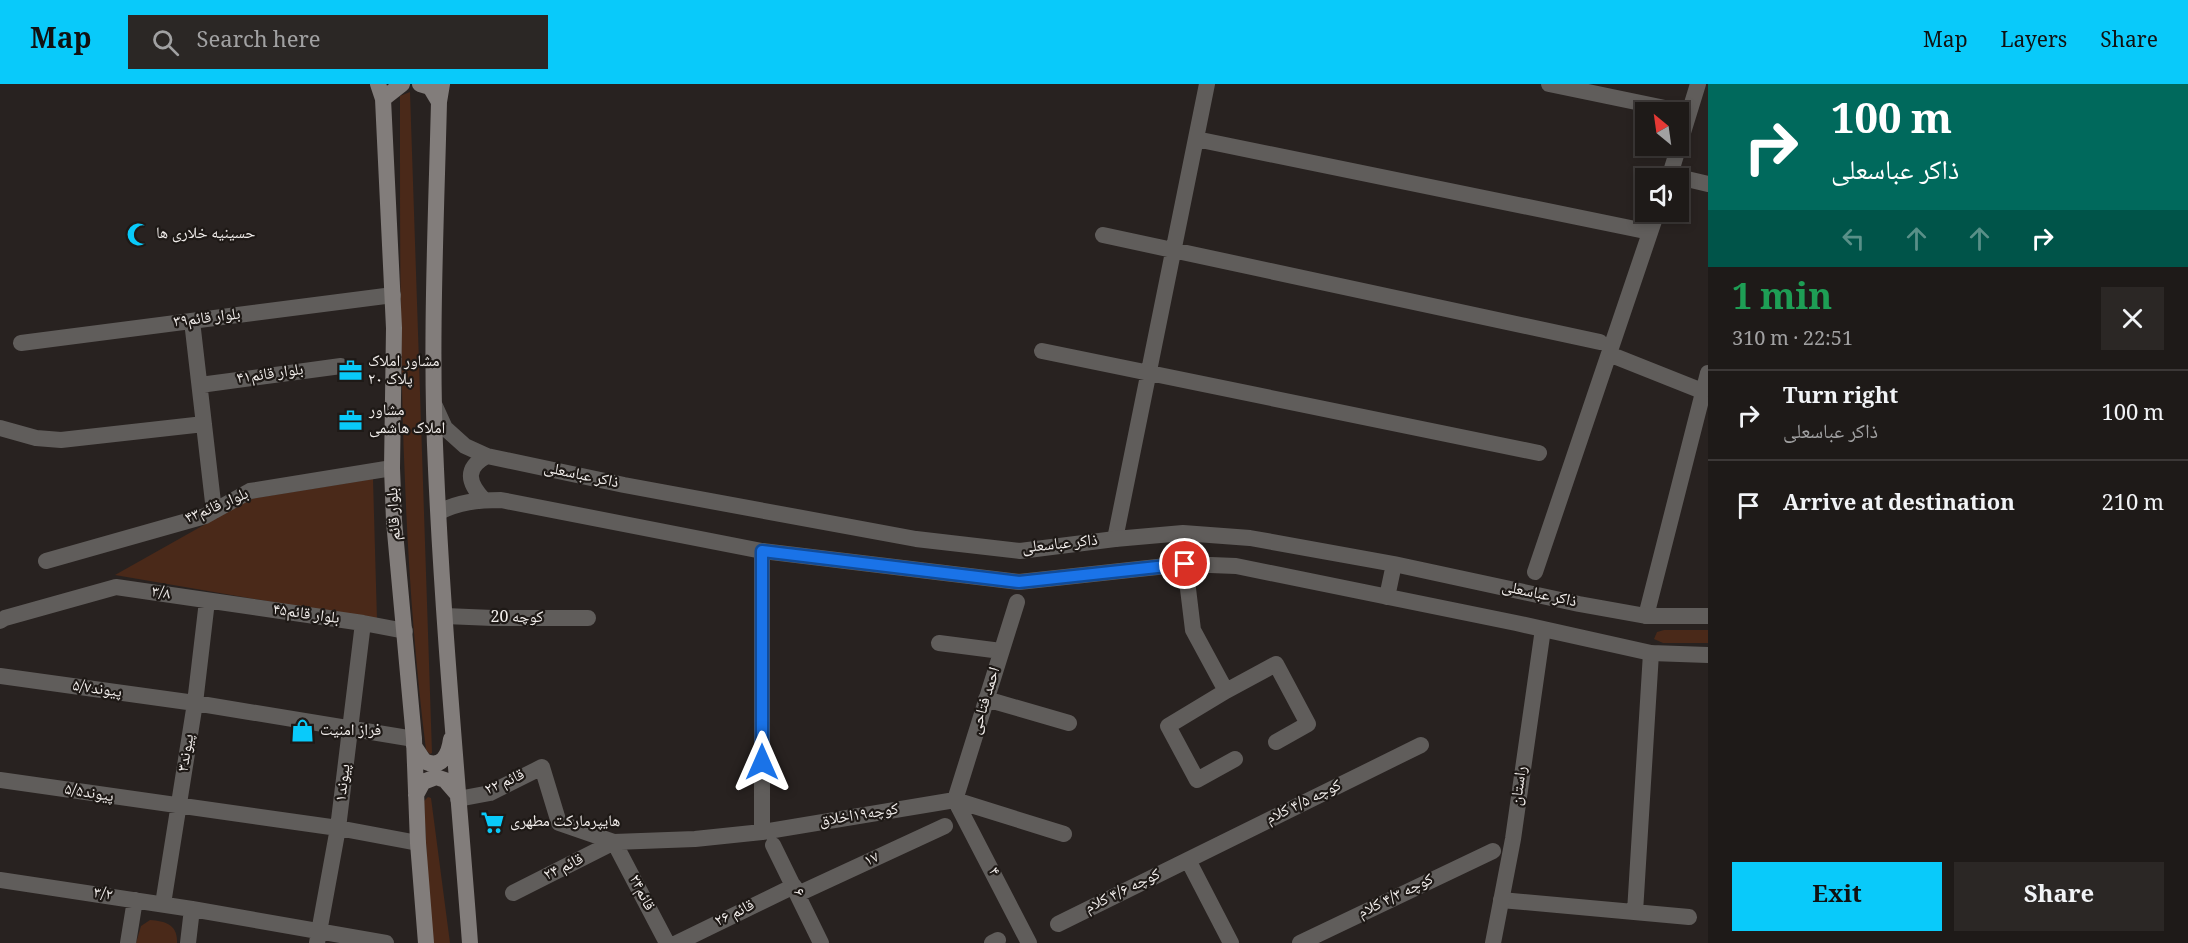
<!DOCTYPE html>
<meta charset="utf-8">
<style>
:root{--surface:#1e1a18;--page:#2b2725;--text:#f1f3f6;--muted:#a1a1a2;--line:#3c3837;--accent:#09cafa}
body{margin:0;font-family:Georgia,"Noto Naskh Arabic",serif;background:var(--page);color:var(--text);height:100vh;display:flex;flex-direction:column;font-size:22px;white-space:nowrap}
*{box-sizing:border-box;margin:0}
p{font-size:20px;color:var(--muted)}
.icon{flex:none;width:33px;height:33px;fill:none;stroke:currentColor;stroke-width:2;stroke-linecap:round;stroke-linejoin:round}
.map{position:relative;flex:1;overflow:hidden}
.sheet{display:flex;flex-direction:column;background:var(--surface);width:480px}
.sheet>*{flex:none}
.top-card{background:#00695c;color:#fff;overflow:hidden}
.needle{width:39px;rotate:331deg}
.fabs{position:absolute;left:1635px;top:18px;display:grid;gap:12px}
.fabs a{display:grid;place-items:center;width:54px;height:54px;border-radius:0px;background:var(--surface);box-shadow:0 3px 9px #0003,0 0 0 2px var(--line);font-size:30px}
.pin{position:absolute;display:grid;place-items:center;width:51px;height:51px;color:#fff;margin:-26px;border:3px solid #fff;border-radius:50%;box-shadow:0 2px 6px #0007}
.me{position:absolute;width:66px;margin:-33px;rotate:0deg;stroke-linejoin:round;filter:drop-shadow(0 0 4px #0008)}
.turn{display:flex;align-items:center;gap:21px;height:126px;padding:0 24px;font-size:27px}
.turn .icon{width:78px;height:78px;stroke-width:2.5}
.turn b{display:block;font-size:42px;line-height:51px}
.lanes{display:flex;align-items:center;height:57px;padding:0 24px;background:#0003;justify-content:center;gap:30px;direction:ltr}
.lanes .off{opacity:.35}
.round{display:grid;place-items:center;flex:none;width:63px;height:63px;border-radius:0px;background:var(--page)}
.overview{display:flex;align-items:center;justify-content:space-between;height:102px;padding:0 24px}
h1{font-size:36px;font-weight:700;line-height:45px;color:#1e9e55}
.primary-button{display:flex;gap:12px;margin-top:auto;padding:12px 24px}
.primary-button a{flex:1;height:69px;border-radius:0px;background:var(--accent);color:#111;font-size:24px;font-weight:700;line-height:69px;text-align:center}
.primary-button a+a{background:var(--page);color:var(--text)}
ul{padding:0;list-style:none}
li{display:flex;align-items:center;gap:18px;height:90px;padding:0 24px;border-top:2px solid var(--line)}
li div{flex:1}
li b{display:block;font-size:22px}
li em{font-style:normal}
header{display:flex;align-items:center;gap:36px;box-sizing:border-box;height:84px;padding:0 30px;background:var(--accent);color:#111}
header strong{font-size:28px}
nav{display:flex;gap:33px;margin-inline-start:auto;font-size:21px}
.search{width:420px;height:54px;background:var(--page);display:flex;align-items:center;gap:15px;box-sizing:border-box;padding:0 21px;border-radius:0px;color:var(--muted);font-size:22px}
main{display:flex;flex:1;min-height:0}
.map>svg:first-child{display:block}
.green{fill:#4a2919}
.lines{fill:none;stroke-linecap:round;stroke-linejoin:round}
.minor{stroke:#605d5b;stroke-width:16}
.tertiary{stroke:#605d5b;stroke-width:16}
.secondary{stroke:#827d7b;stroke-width:16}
.route-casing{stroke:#114b97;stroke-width:15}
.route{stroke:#1a73e8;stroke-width:10}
.labels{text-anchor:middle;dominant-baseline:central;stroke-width:4.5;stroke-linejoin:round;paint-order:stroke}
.poi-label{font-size:16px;fill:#f1edeb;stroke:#1e1916;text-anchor:start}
.street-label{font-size:16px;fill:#f1edeb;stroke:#1e1916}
</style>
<header>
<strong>Map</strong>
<div class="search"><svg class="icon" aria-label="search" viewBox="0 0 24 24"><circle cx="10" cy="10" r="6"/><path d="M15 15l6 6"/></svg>Search here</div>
<nav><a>Map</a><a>Layers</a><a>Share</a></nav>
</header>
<main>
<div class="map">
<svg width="1708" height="859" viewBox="0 0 1708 859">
<rect width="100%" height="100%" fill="#282220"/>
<path class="green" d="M 410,8 L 432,669 L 430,670 L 426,666 C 399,449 400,230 400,12 Z
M 373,395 L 377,536 L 115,491 L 250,415 Z
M 1664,546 L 1708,546 L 1708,559 L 1663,559 L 1654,555 L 1657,548 Z
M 428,713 L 431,714 L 450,859 L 431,859 L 424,717 Z
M 150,836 C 166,837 178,841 177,859 L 136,859 L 141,842 Z"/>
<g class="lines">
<path class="minor" d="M 1549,0 L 1689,29
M 1196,55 L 1650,148
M 1670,91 L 1708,100
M 1669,94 L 1698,0
M 1103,151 L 1600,258
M 192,237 L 214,427
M 21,259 L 393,211
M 1042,267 L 1539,369
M 1609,270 L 1702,307
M 200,301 L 341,282
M 0,344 L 36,354 L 61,356 L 204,340
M 1115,455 L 1207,0
M 46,477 L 205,432 L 250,407 L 392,384
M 1185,480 L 1193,546 L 1226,607 L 1168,642 L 1197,696 L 1235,675
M 1535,488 L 1657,128
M 445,532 L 493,534 L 588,534
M 1646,532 L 1708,289
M 0,537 L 5,534 L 116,503 L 363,539 L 405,547
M 939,559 L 1001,567
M 0,592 L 195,619 L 414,655
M 1226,607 L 1276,580 L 1308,640 L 1276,658
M 986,615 L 1069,639
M 0,696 L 338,744 L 418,759
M 458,715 L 490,709 L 542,683 L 559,739 L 614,758 L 695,755 L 762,748 L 955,716 L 1064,750
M 955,716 L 1017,518
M 955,716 L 1029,859
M 762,748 L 762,467
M 614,758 L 667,859
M 773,761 L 821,859
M 1188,776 L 1231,859
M 0,796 L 192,825 L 386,859
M 513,809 L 614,758
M 798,810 L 945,742
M 1501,816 L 1689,833
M 163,820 L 195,619 L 207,517
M 1635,828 L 1651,569
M 1058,840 L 1421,661
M 128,859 L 135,816
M 188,859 L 192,825
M 317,859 L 338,744 L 363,539
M 677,859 L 794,802
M 992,859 L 998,856
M 1300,859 L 1493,767"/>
<path class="tertiary" d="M 435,322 L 445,344 L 465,362 L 487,372 L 624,401 L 916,455 L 1020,467 L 1115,455 L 1183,449 L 1250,454 L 1394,480 L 1579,520 L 1646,532 L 1708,532
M 484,416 C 468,399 464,384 487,372
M 439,428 C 459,418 477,416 501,416 L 762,467 L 1019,498 L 1185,480 L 1236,482 L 1516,539 L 1651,569 L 1708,571
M 1387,513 L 1394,480
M 1493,859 L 1513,755 L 1543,545"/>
<path class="secondary" d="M 378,0 L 383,15 L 394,244 L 392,384 L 394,437 L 414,655 L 418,759 L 426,859
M 420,0 L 430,3 L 439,18
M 442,0 L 439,18 C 436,140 430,262 436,385 C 443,543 458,701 470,859
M 383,15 L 402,0
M 414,662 L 424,677 C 442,686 449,670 451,655
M 416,711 L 423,698 L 436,693 L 445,696 L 458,711"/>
</g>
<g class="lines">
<defs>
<path id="route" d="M 762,678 L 762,467 L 1019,498 L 1185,480"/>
</defs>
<use href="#route" class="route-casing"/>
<use href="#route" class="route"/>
</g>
<defs>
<symbol id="mosque-bare" viewBox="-9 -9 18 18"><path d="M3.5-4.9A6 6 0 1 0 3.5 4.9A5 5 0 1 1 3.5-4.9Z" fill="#09cafa" stroke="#1e1916" stroke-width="2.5" paint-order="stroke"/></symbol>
<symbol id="office-bare" viewBox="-9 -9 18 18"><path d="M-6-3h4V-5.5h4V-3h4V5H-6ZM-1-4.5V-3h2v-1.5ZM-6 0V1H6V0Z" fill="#09cafa" stroke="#1e1916" stroke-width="2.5" paint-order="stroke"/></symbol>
<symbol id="shop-bare" viewBox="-9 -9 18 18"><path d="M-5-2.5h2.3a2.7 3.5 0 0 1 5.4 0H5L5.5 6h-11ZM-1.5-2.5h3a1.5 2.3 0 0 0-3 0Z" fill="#09cafa" stroke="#1e1916" stroke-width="2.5" paint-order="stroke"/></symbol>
<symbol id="supermarket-bare" viewBox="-9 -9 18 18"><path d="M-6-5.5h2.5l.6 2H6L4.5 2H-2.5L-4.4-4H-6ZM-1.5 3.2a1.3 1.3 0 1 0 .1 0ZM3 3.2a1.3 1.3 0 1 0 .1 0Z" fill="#09cafa" stroke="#1e1916" stroke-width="2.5" paint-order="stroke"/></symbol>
</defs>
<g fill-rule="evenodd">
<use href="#mosque-bare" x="122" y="134" width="33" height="33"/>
<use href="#office-bare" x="334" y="270" width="33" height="33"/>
<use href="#office-bare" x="334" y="320" width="33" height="33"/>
<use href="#shop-bare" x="286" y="630" width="33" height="33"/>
<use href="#supermarket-bare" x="476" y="722" width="33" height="33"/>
</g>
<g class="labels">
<g class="poi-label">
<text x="156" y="150">حسینیه خلاری ها</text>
<text x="368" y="278">مشاور املاک<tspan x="368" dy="18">پلاک ۲۰</tspan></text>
<text x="369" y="327">مشاور<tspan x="369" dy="18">املاک هاشمی</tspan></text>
<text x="320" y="647">فراز امنیت</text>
<text x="510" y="738">هایپرمارکت مطهری</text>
</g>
<g class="street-label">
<text transform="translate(207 235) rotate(-7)">بلوار قائم۳۹</text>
<text transform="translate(270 291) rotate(-8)">بلوار قائم۴۱</text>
<text transform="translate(581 392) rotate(12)">ذاکر عباسعلی</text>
<text transform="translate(217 423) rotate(-23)">بلوار قائم۴۳</text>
<text transform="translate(395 430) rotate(-93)">بلوار قائم</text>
<text transform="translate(1060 461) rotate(-6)">ذاکر عباسعلی</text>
<text transform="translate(161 510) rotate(9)">۳/۸</text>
<text transform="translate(1539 511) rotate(12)">ذاکر عباسعلی</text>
<text transform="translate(306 531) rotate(8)">بلوار قائم۴۵</text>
<text x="517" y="534">کوچه 20</text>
<text transform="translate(97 606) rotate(8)">پیوند۵/۷</text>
<text transform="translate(986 617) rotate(-73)">احمد فتاحی</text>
<text transform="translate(187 669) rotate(-81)">پیوند۳</text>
<text transform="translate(344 699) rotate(-83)">پیوند۱</text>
<text transform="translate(505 699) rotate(-24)">قائم ۲۲</text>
<text transform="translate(1520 702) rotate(-82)">راستان</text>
<text transform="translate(89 710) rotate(9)">پیوند۵/۵</text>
<text transform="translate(1304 719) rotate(-26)">کوچه ۴/۵ کلام</text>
<text transform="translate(859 732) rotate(-9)">کوچه۱۹اخلاق</text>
<text transform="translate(872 776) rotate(-25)">۱۷</text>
<text transform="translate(564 784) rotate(-26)">۲۴ قائم</text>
<text transform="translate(993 788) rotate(62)">۴</text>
<text transform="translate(1123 808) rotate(-26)">کوچه ۴/۶ کلام</text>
<text transform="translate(641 809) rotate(63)">قائم۲۴</text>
<text transform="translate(798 809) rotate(64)">۶</text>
<text transform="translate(103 811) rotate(9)">۳/۲</text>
<text transform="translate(1396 813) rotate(-26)">کوچه ۴/۳ کلام</text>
<text transform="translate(735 830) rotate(-26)">قائم ۲۶</text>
</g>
</g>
</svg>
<div class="fabs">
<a><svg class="needle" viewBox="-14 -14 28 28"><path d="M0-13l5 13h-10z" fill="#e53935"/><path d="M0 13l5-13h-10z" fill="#a1a1a2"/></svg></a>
<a><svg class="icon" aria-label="sound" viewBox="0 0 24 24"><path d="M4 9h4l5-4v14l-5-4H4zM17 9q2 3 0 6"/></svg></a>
</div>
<div class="pin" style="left:1185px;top:480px;background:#d93025"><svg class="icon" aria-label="arrive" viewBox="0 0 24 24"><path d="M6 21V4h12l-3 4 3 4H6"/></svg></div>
<svg class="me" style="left:762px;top:678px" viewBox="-20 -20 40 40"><path d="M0-17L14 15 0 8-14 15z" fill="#1a73e8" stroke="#fff" stroke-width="4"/></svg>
</div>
<section class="sheet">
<div class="top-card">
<div class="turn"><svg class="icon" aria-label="right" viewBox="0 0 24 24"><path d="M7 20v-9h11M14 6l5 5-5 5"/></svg><div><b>100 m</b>ذاکر عباسعلی</div></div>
<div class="lanes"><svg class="icon off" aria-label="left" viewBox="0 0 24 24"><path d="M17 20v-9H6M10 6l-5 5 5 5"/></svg><svg class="icon off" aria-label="ahead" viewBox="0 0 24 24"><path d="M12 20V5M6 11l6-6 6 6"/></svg><svg class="icon off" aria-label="ahead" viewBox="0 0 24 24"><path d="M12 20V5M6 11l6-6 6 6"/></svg><svg class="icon" aria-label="right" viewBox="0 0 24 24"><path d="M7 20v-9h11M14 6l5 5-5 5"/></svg></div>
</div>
<div class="overview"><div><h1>1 min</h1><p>310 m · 22:51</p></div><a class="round"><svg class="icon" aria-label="close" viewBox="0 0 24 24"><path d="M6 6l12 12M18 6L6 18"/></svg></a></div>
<ul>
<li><svg class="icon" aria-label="right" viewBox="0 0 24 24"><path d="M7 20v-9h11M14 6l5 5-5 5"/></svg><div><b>Turn right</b><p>ذاکر عباسعلی</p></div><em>100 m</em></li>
<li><svg class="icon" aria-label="arrive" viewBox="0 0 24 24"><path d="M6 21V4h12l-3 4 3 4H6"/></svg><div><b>Arrive at destination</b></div><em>210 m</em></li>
</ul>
<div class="primary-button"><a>Exit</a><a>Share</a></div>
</section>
</main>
